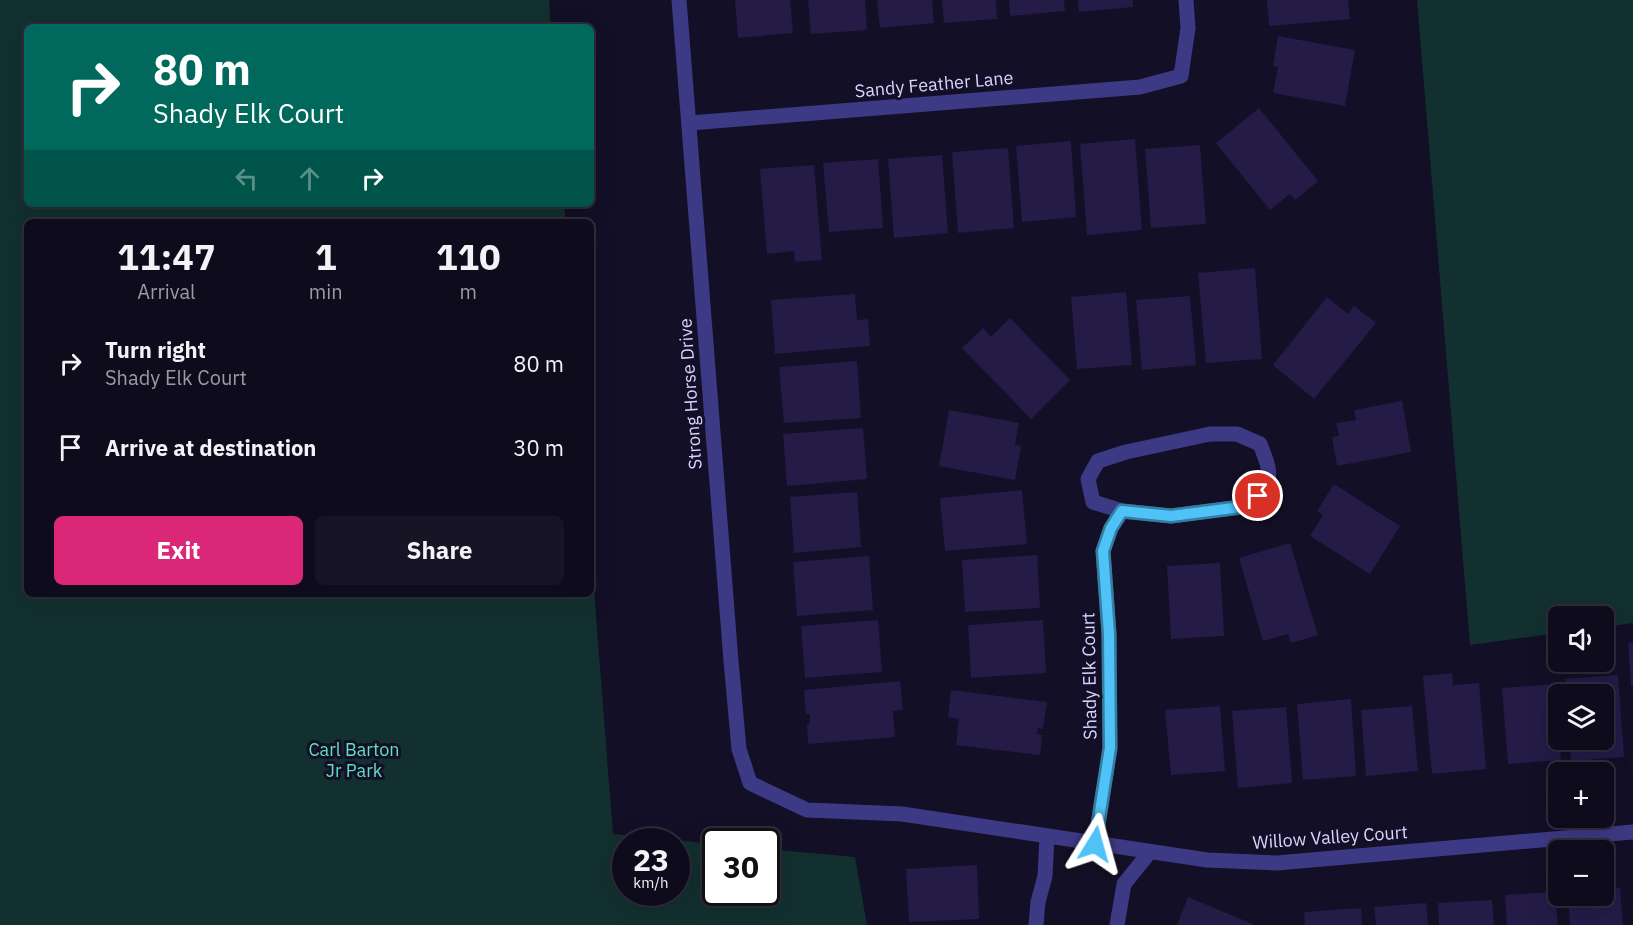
<!DOCTYPE html>
<meta charset="utf-8">
<style>
:root{--surface:#0e0b1c;--page:#171425;--text:#f1f3f6;--muted:#9b9ba3;--line:#2e2b3b;--accent:#db2777}
body{margin:0;font-family:"IBM Plex Sans",sans-serif;background:var(--page);color:var(--text);height:100vh;display:flex;flex-direction:column;font-size:22px;white-space:nowrap}
*{box-sizing:border-box;margin:0}
p{font-size:20px;color:var(--muted)}
.icon{flex:none;width:33px;height:33px;fill:none;stroke:currentColor;stroke-width:2;stroke-linecap:round;stroke-linejoin:round}
.map{position:relative;flex:1;overflow:hidden}
.details{position:absolute;left:24px;top:219px;width:570px;height:378px;display:flex;flex-direction:column;background:var(--surface);border-radius:9px;box-shadow:0 6px 24px #0002,0 0 0 2px var(--line)}
.details>*{flex:none}
.top-card{position:absolute;left:24px;top:24px;width:570px;height:183px;border-radius:9px;box-shadow:0 6px 24px #0002,0 0 0 2px var(--line);background:#00695c;color:#fff;overflow:hidden}
.buttons{position:absolute;left:1548px;top:606px;display:grid;gap:12px}
.buttons a{display:grid;place-items:center;width:66px;height:66px;border-radius:9px;background:var(--surface);box-shadow:0 6px 24px #0002,0 0 0 2px var(--line);font-size:30px}
.speed{position:absolute;left:612px;top:828px;display:flex;gap:12px;font-size:30px;font-weight:700;text-align:center}
.speed>*{display:grid;place-content:center;width:78px;height:78px;border-radius:50%;background:var(--surface);box-shadow:0 6px 24px #0002,0 0 0 2px var(--line);line-height:1}
.speed small{font-size:15px;font-weight:400}
.speed .limit{border:3px solid #111;border-radius:9px;background:#fff;color:#111}
.pin{position:absolute;display:grid;place-items:center;width:51px;height:51px;color:#fff;margin:-26px;border:3px solid #fff;border-radius:50%;box-shadow:0 2px 6px #0007}
.me{position:absolute;width:66px;margin:-33px;rotate:8deg;stroke-linejoin:round;filter:drop-shadow(0 0 4px #0008)}
.turn{display:flex;align-items:center;gap:21px;height:126px;padding:0 30px;font-size:27px}
.turn .icon{width:78px;height:78px;stroke-width:2.5}
.turn b{display:block;font-size:42px;line-height:51px}
.lanes{display:flex;align-items:center;height:57px;padding:0 30px;background:#0003;justify-content:center;gap:30px;direction:ltr}
.lanes .off{opacity:.35}
.eta{display:flex;justify-content:space-evenly;align-items:center;height:102px;text-align:center}
.eta b{font-size:36px;font-weight:700;line-height:42px}
.primary-button{display:flex;gap:12px;margin-top:auto;padding:12px 30px}
.primary-button a{flex:1;height:69px;border-radius:9px;background:var(--accent);color:#fff;font-size:24px;font-weight:700;line-height:69px;text-align:center}
.primary-button a+a{background:var(--page);color:var(--text)}
ul{padding:0;list-style:none}
li{display:flex;align-items:center;gap:18px;height:84px;padding:0 30px}
li div{flex:1}
li b{display:block;font-size:22px}
li em{font-style:normal}
.map>svg:first-child{display:block}
.green{fill:#12302f;fill-rule:evenodd}
.building{fill:#241b47}
.lines{fill:none;stroke-linecap:round;stroke-linejoin:round}
.minor{stroke:#3d3a85;stroke-width:15}
.route-casing{stroke:#337fa1;stroke-width:15}
.route{stroke:#4fc3f7;stroke-width:10}
.labels{text-anchor:middle;dominant-baseline:central;stroke-width:6;stroke-linejoin:round;paint-order:stroke}
.street-label{font-size:18px;fill:#d9d4ff;stroke:#130f26}
.park-label{font-size:18px;fill:#5fe0c0;stroke:#130f26}
</style>
<div class="map">
<svg width="1633" height="925" viewBox="0 0 1633 925">
<rect width="100%" height="100%" fill="#130f26"/>
<path class="green" d="M 0,0 L 549,0 L 551,27 L 27,27 L 27,204 L 564,204 L 566,222 L 27,222 L 27,594 L 591,594 L 591,552 L 613,834 L 715,844 L 716,892 L 766,892 L 767,849 L 855,857 L 867,925 L 0,925 ZM 626,842 L 676,842 L 676,892 L 626,892 Z
M 1417,0 L 1633,0 L 1633,623 L 1604,627 L 1604,616 L 1558,616 L 1558,633 L 1470,645 Z"/>
<path class="building" d="M 735,0 L 790,0 L 793,33 L 738,38 Z
M 808,0 L 865,0 L 867,30 L 811,34 Z
M 877,0 L 932,0 L 934,23 L 880,28 Z
M 942,0 L 996,0 L 997,19 L 944,23 Z
M 1009,0 L 1064,0 L 1065,11 L 1010,16 Z
M 1078,0 L 1133,0 L 1133,7 L 1079,12 Z
M 1267,0 L 1348,0 L 1350,19 L 1269,26 Z
M 1278,36 L 1355,50 L 1345,106 L 1273,93 L 1278,67 L 1273,66 Z
M 1259,108 L 1318,181 L 1295,200 L 1290,194 L 1270,210 L 1216,143 Z
M 1135,139 L 1142,230 L 1087,235 L 1080,144 Z
M 1071,141 L 1076,217 L 1022,222 L 1016,146 Z
M 1200,145 L 1206,224 L 1151,228 L 1145,149 Z
M 1008,148 L 1014,228 L 958,233 L 952,152 Z
M 942,155 L 948,233 L 894,238 L 888,159 Z
M 878,159 L 883,228 L 829,232 L 823,163 Z
M 814,165 L 822,260 L 795,262 L 794,251 L 767,254 L 760,169 Z
M 1255,268 L 1262,359 L 1206,363 L 1198,273 Z
M 1126,292 L 1132,365 L 1077,369 L 1071,297 Z
M 855,294 L 857,320 L 868,319 L 870,346 L 775,354 L 771,300 Z
M 1190,296 L 1196,365 L 1142,370 L 1136,300 Z
M 1327,297 L 1348,314 L 1354,306 L 1376,323 L 1314,399 L 1273,365 Z
M 1010,318 L 1070,380 L 1031,419 L 962,348 L 983,328 L 991,337 Z
M 857,361 L 861,418 L 784,423 L 779,367 Z
M 1402,401 L 1411,452 L 1337,466 L 1332,437 L 1339,436 L 1336,423 L 1356,420 L 1354,410 Z
M 949,410 L 1019,423 L 1015,445 L 1021,446 L 1015,480 L 939,466 Z
M 863,428 L 867,479 L 787,486 L 783,434 Z
M 1334,484 L 1400,526 L 1370,574 L 1310,536 L 1323,515 L 1317,511 Z
M 1022,490 L 1027,544 L 945,551 L 940,498 Z
M 857,492 L 861,547 L 794,553 L 790,497 Z
M 1290,543 L 1318,635 L 1291,643 L 1288,634 L 1263,641 L 1239,558 Z
M 1037,555 L 1040,608 L 965,612 L 962,560 Z
M 869,556 L 873,610 L 797,616 L 793,562 Z
M 1220,563 L 1224,636 L 1171,639 L 1167,566 Z
M 878,620 L 882,672 L 805,678 L 801,626 Z
M 1043,620 L 1046,673 L 971,678 L 968,625 Z
M 1633,642 L 1633,686 L 1631,686 L 1628,643 Z
M 1452,673 L 1453,685 L 1479,683 L 1486,769 L 1432,774 L 1423,676 Z
M 1618,675 L 1624,757 L 1571,761 L 1569,740 L 1604,740 L 1604,694 L 1566,694 L 1565,679 Z
M 900,681 L 903,710 L 893,711 L 895,737 L 808,744 L 807,724 L 810,724 L 810,714 L 806,714 L 804,690 Z
M 1554,684 L 1561,760 L 1508,764 L 1502,688 Z
M 951,690 L 1047,702 L 1043,729 L 1038,728 L 1037,734 L 1042,735 L 1040,755 L 956,745 L 959,719 L 948,717 Z
M 1351,699 L 1356,776 L 1303,780 L 1297,704 Z
M 1220,706 L 1225,771 L 1171,775 L 1165,710 Z
M 1412,706 L 1418,771 L 1366,776 L 1361,710 Z
M 1286,707 L 1292,783 L 1238,788 L 1232,711 Z
M 977,865 L 979,919 L 909,922 L 906,869 Z
M 1620,888 L 1623,925 L 1570,925 L 1568,896 L 1604,896 L 1604,889 Z
M 1555,892 L 1558,925 L 1507,925 L 1505,895 Z
M 1188,897 L 1255,925 L 1177,925 Z
M 1492,900 L 1494,925 L 1439,925 L 1438,903 Z
M 1426,903 L 1428,925 L 1376,925 L 1374,907 Z
M 1361,908 L 1362,925 L 1305,925 L 1304,912 Z"/>
<g class="lines">
<path class="minor" d="M 679,0 L 731,661 L 739,749 L 750,783 L 807,810 L 902,814 L 1207,860 L 1277,863 L 1633,832
M 690,123 L 1140,87 L 1181,76 L 1188,28 L 1186,0
M 1210,434 L 1237,434 L 1260,444 C 1273,477 1273,479 1249,506 L 1171,516 L 1122,511 L 1093,502 L 1088,479 L 1098,461 L 1126,452 Z
M 1095,844 L 1110,748 L 1109,634 L 1103,551 L 1111,528 L 1122,511
M 1036,925 L 1038,902 L 1045,876 L 1047,837
M 1117,925 L 1124,884 L 1149,853"/>
</g>
<g class="lines">
<defs>
<path id="route" d="M 1095,844 L 1110,748 L 1109,634 L 1103,551 L 1111,528 L 1122,511 L 1171,516 L 1249,506 L 1258,496"/>
</defs>
<use href="#route" class="route-casing"/>
<use href="#route" class="route"/>
</g>
<g class="labels">
<g class="street-label">
<text transform="translate(934 84) rotate(-5)">Sandy Feather Lane</text>
<text transform="translate(690 394) rotate(-94)">Strong Horse Drive</text>
<text transform="translate(1089 676) rotate(-91)">Shady Elk Court</text>
<text transform="translate(1330 837) rotate(-4)">Willow Valley Court</text>
</g>
<g class="park-label">
<text x="354" y="749">Carl Barton<tspan x="354" dy="21">Jr Park</tspan></text>
</g>
</g>
</svg>
<div class="buttons">
<a><svg class="icon" aria-label="sound" viewBox="0 0 24 24"><path d="M4 9h4l5-4v14l-5-4H4zM17 9q2 3 0 6"/></svg></a>
<a><svg class="icon" aria-label="layers" viewBox="0 0 24 24"><path d="M12 4l9 5-9 5-9-5zM3 14l9 5 9-5"/></svg></a>
<a>+</a>
<a>−</a>
</div>
<div class="speed"><div>23<small>km/h</small></div><div class="limit">30</div></div>
<div class="pin" style="left:1258px;top:496px;background:#d93025"><svg class="icon" aria-label="arrive" viewBox="0 0 24 24"><path d="M6 21V4h12l-3 4 3 4H6"/></svg></div>
<svg class="me" style="left:1095px;top:844px" viewBox="-20 -20 40 40"><path d="M0-17L14 15 0 8-14 15z" fill="#4fc3f7" stroke="#fff" stroke-width="4"/></svg>
<div class="top-card">
<div class="turn"><svg class="icon" aria-label="right" viewBox="0 0 24 24"><path d="M7 20v-9h11M14 6l5 5-5 5"/></svg><div><b>80 m</b>Shady Elk Court</div></div>
<div class="lanes"><svg class="icon off" aria-label="left" viewBox="0 0 24 24"><path d="M17 20v-9H6M10 6l-5 5 5 5"/></svg><svg class="icon off" aria-label="ahead" viewBox="0 0 24 24"><path d="M12 20V5M6 11l6-6 6 6"/></svg><svg class="icon" aria-label="right" viewBox="0 0 24 24"><path d="M7 20v-9h11M14 6l5 5-5 5"/></svg></div>
</div>
<section class="details">
<div class="eta">
<div><b>11:47</b><p>Arrival</p></div>
<div><b>1</b><p>min</p></div>
<div><b>110</b><p>m</p></div>
</div>
<ul>
<li><svg class="icon" aria-label="right" viewBox="0 0 24 24"><path d="M7 20v-9h11M14 6l5 5-5 5"/></svg><div><b>Turn right</b><p>Shady Elk Court</p></div><em>80 m</em></li>
<li><svg class="icon" aria-label="arrive" viewBox="0 0 24 24"><path d="M6 21V4h12l-3 4 3 4H6"/></svg><div><b>Arrive at destination</b></div><em>30 m</em></li>
</ul>
<div class="primary-button"><a>Exit</a><a>Share</a></div>
</section>
</div>
